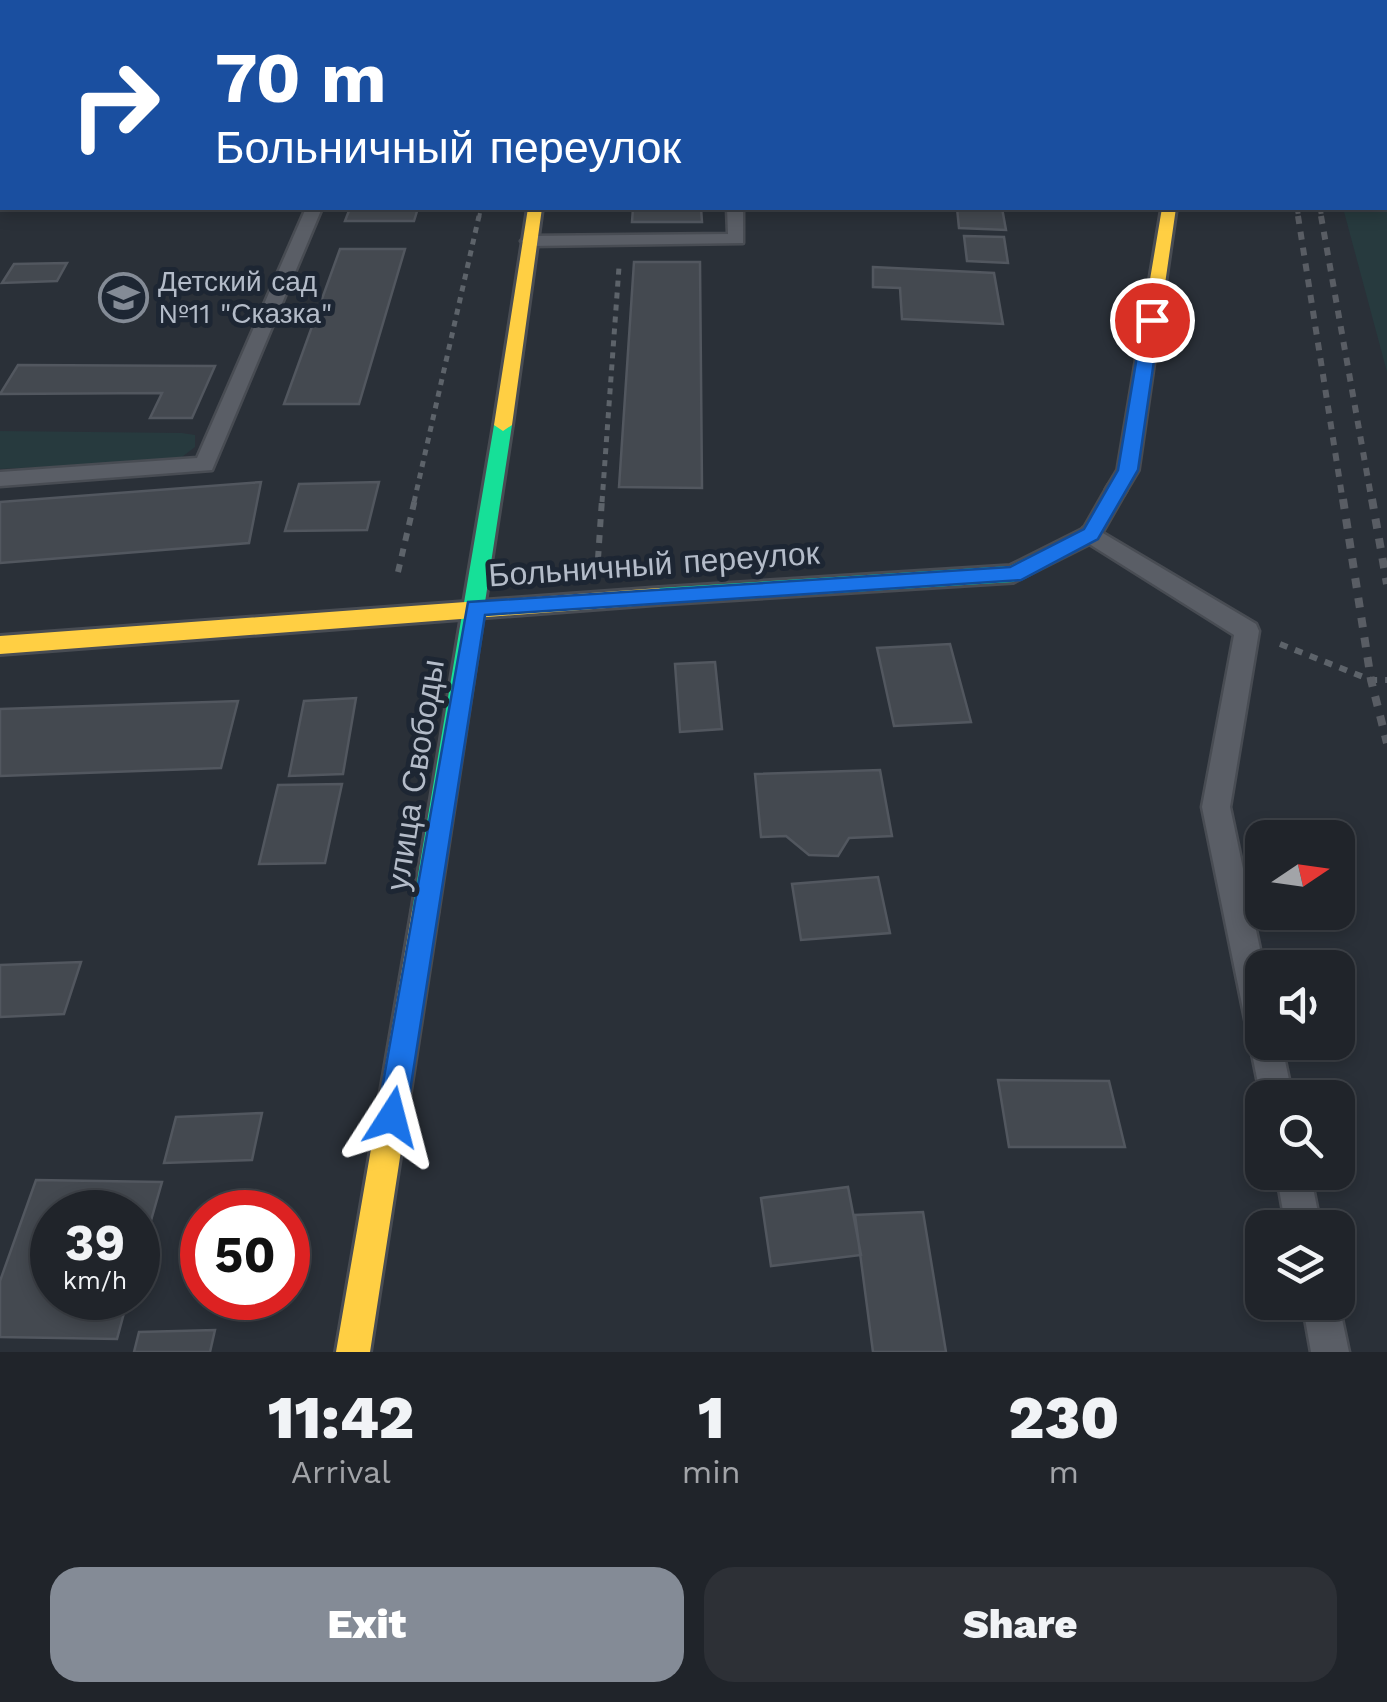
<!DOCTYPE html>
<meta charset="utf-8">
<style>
:root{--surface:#20242a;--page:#2d3036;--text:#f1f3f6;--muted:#a2a4a8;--line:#3d4147;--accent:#848b96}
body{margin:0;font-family:"Work Sans",sans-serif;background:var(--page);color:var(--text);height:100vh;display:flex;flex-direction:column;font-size:38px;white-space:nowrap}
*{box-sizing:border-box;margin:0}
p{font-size:32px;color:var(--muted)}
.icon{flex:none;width:55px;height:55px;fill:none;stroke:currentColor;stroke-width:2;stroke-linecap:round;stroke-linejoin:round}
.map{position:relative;height:1352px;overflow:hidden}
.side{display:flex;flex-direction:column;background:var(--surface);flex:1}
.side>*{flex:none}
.hud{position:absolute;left:0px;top:0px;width:1388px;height:210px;box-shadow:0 5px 15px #0003,0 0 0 2px var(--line);background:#1a4fa0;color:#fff;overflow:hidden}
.needle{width:65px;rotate:77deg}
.fabs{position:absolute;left:1245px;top:820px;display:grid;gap:20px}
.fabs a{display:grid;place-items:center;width:110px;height:110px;border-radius:20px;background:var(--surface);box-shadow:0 5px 15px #0003,0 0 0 2px var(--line);font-size:50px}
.speed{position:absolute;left:30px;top:1190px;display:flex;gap:20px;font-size:50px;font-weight:700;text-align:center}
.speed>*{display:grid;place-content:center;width:130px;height:130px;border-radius:50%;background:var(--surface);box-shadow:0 5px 15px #0003,0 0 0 2px var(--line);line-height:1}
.speed small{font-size:25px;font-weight:400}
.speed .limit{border:15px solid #d22;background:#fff;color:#111}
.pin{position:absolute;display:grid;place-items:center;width:85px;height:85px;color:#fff;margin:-42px;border:5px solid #fff;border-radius:50%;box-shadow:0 2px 10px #0007}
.me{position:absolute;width:110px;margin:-55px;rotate:9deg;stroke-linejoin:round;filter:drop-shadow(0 0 8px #0008)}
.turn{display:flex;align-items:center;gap:35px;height:210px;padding:0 50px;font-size:45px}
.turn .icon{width:130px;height:130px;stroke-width:2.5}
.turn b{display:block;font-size:70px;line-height:85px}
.eta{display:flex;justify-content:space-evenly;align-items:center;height:170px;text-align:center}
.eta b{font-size:60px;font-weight:800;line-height:70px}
.action{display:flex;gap:20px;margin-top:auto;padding:20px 50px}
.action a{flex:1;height:115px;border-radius:30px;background:var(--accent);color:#fff;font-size:40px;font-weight:800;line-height:115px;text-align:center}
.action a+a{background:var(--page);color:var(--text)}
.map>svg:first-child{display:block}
.green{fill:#273a3e}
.building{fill:#444950;stroke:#52575f;stroke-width:2.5}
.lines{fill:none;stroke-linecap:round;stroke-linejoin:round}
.lane-casing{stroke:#484c53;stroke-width:5}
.street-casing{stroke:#484c53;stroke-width:5}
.fast-casing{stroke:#484c53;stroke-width:6}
.slow-casing{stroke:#484c53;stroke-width:6}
.path-far2{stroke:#5d636a;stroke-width:4;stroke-dasharray:5 5;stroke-linecap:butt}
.path-far1{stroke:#5d636a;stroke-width:5;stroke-dasharray:6 6;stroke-linecap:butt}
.path{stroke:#5d636a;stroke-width:6;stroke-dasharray:8 8;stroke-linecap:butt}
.lane{fill:#5a5e66;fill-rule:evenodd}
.street{fill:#5a5e66;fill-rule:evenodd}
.fast{fill:#16e098;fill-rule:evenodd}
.slow{fill:#ffcf43;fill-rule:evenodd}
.rail-far2{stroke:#595d64;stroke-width:5;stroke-dasharray:6 6;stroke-linecap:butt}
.rail-far1{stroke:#595d64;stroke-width:6;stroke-dasharray:8 8;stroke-linecap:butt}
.rail{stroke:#595d64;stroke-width:8;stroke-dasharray:10 10;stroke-linecap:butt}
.route{fill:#1a73e8;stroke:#114b97;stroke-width:2.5}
.labels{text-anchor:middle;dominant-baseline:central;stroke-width:10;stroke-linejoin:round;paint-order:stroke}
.far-poi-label{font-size:28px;fill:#b4bcc9;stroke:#1d2633;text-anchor:start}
.street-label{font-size:32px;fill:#b4bcc9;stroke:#1d2633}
</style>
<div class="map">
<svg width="1387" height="1352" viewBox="0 0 1387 1352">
<rect width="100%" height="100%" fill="#2a3038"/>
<path class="green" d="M 1387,10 L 1387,372 L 1343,208 L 1385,208 Z
M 0,431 L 182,433 L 195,435 L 195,447 L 178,460 L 0,469 Z"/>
<path class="building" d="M 350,208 L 418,208 L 414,221 L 345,221 Z
M 633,208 L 701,208 L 702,222 L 632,222 Z
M 957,208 L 1002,208 L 1006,230 L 959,228 Z
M 964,236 L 1004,237 L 1008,263 L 967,261 Z
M 340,249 L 405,249 L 359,404 L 284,404 Z
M 634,262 L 700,262 L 702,488 L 619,487 Z
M 67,263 L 57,281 L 2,283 L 14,264 Z
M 873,267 L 994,273 L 1003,324 L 902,319 L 900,288 L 873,287 Z
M 18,365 L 215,366 L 192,418 L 150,418 L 162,393 L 0,394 Z
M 261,482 L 249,543 L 0,563 L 0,502 Z
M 379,482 L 367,530 L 285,531 L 299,484 Z
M 950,644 L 971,722 L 894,726 L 877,648 Z
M 715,662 L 722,729 L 680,732 L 675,664 Z
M 356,698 L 343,774 L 289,776 L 304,701 Z
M 238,701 L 221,768 L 0,776 L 0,709 Z
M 880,770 L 892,836 L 849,838 L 838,856 L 809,855 L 786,836 L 761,837 L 755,774 Z
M 342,784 L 325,863 L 259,864 L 278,785 Z
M 878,877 L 890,933 L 801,940 L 792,884 Z
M 81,962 L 64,1014 L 0,1017 L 0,965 Z
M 998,1080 L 1109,1081 L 1125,1147 L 1009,1147 Z
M 262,1113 L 252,1160 L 164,1163 L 176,1117 Z
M 36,1180 L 162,1182 L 138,1266 L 138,1212 L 52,1212 L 52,1298 L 128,1298 L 117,1339 L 0,1337 L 0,1281 Z
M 848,1187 L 861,1255 L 771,1266 L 761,1198 Z
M 923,1212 L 946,1352 L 873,1352 L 855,1215 Z
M 215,1330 L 210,1352 L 134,1352 L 139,1332 Z"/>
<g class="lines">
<defs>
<path id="lane" d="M 0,40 L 2,40 L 2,48 L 0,48 Z
M 306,208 L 322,208 L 212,470 L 0,486 L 0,472 L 197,458 Z
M 727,208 L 743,208 L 743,243 L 530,246 L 521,241 L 530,236 L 728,234 Z
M 1091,526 L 1256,624 L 1259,631 L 1230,807 L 1264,968 L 1262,1042 L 1281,1042 L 1293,1098 L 1262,1098 L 1262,1102 L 1261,1098 L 1202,807 L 1234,635 L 1083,540 L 1080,534 L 1083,528 Z
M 1276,1172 L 1310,1172 L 1321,1228 L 1286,1228 Z
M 1338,1300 L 1349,1352 L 1311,1352 L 1302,1302 Z"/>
<path id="street" d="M 2,161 L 2,183 L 0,184 L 0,162 Z"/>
<path id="fast" d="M 560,0 L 572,0 L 572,2 L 561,2 Z
M 503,419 L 512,425 L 438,911 L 434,920 L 425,923 L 416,920 L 412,911 L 494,425 Z
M 1116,483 L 1126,490 L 1098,539 L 1013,582 L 659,604 L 648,596 L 659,588 L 1010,566 L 1084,529 L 1109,485 Z"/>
<path id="slow" d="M 528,208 L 542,208 L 512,425 L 503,431 L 494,425 Z
M 1162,208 L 1176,208 L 1138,470 L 1123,495 L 1116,497 L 1106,490 L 1118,470 Z
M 659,588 L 670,596 L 659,604 L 0,654 L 0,636 Z
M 425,899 L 434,902 L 438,911 L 370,1352 L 336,1352 L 412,911 L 416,902 Z"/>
</defs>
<use href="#lane" class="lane-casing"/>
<use href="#street" class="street-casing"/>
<use href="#fast" class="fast-casing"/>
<use href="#slow" class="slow-casing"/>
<path class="path-far2" d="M 1385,150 L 1387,157
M 479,218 L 481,208"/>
<path class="path-far1" d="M 414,502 L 479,216
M 602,502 L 619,267"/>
<path class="path" d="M 598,559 L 602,499
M 398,572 L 415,499
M 1280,644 L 1371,680 L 1387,680"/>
<use href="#lane" class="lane"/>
<use href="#street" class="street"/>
<use href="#fast" class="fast"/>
<use href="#slow" class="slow"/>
<path class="rail-far2" d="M 1297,208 L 1299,218
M 1320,208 L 1322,218"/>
<path class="rail-far1" d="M 1298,216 L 1343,502
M 1321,216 L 1372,502"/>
<path class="rail" d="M 1343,499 L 1371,680 L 1387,743
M 1372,499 L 1387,584"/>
</g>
<path class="route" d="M 1152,315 L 1160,320 L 1138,470 L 1098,539 L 1021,580 L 485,615 L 406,1117 L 402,1128 L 392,1132 L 381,1128 L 377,1117 L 468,602 L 1010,567 L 1084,529 L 1118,470 L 1143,320 Z"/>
<defs>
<symbol id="school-ring" viewBox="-11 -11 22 22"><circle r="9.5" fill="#1d2633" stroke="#848b96" stroke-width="1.5"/><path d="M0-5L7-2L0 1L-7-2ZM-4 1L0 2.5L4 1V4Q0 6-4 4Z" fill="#848b96"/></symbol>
</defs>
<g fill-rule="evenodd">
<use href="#school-ring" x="96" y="270" width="55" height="55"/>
</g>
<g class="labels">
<g class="far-poi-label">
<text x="158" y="281">Детский сад<tspan x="158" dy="32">№11 "Сказка"</tspan></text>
</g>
<g class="street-label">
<text transform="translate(654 564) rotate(-4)">Больничный переулок</text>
<text transform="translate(415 775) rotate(-81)">улица Свободы</text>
</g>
</g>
</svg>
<div class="fabs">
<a><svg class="needle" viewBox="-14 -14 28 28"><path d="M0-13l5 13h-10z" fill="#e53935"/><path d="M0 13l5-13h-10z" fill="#a2a4a8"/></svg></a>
<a><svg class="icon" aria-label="sound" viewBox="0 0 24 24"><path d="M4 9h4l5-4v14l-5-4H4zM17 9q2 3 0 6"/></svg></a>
<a><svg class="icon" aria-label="search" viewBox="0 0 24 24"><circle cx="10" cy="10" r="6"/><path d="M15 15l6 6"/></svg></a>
<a><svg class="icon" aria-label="layers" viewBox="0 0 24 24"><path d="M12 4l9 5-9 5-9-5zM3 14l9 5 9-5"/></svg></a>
</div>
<div class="speed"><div>39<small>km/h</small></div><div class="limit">50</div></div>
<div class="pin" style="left:1152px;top:320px;background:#d93025"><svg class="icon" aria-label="arrive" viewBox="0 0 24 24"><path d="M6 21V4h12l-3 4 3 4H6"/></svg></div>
<svg class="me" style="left:392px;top:1117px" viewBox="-20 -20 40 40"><path d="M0-17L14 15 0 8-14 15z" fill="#1a73e8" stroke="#fff" stroke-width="4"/></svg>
<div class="hud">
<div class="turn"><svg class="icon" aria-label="right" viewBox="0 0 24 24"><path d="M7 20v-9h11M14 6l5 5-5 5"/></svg><div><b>70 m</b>Больничный переулок</div></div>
</div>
</div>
<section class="side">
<div class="eta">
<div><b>11:42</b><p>Arrival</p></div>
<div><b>1</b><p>min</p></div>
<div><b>230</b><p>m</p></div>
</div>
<div class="action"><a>Exit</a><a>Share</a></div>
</section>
